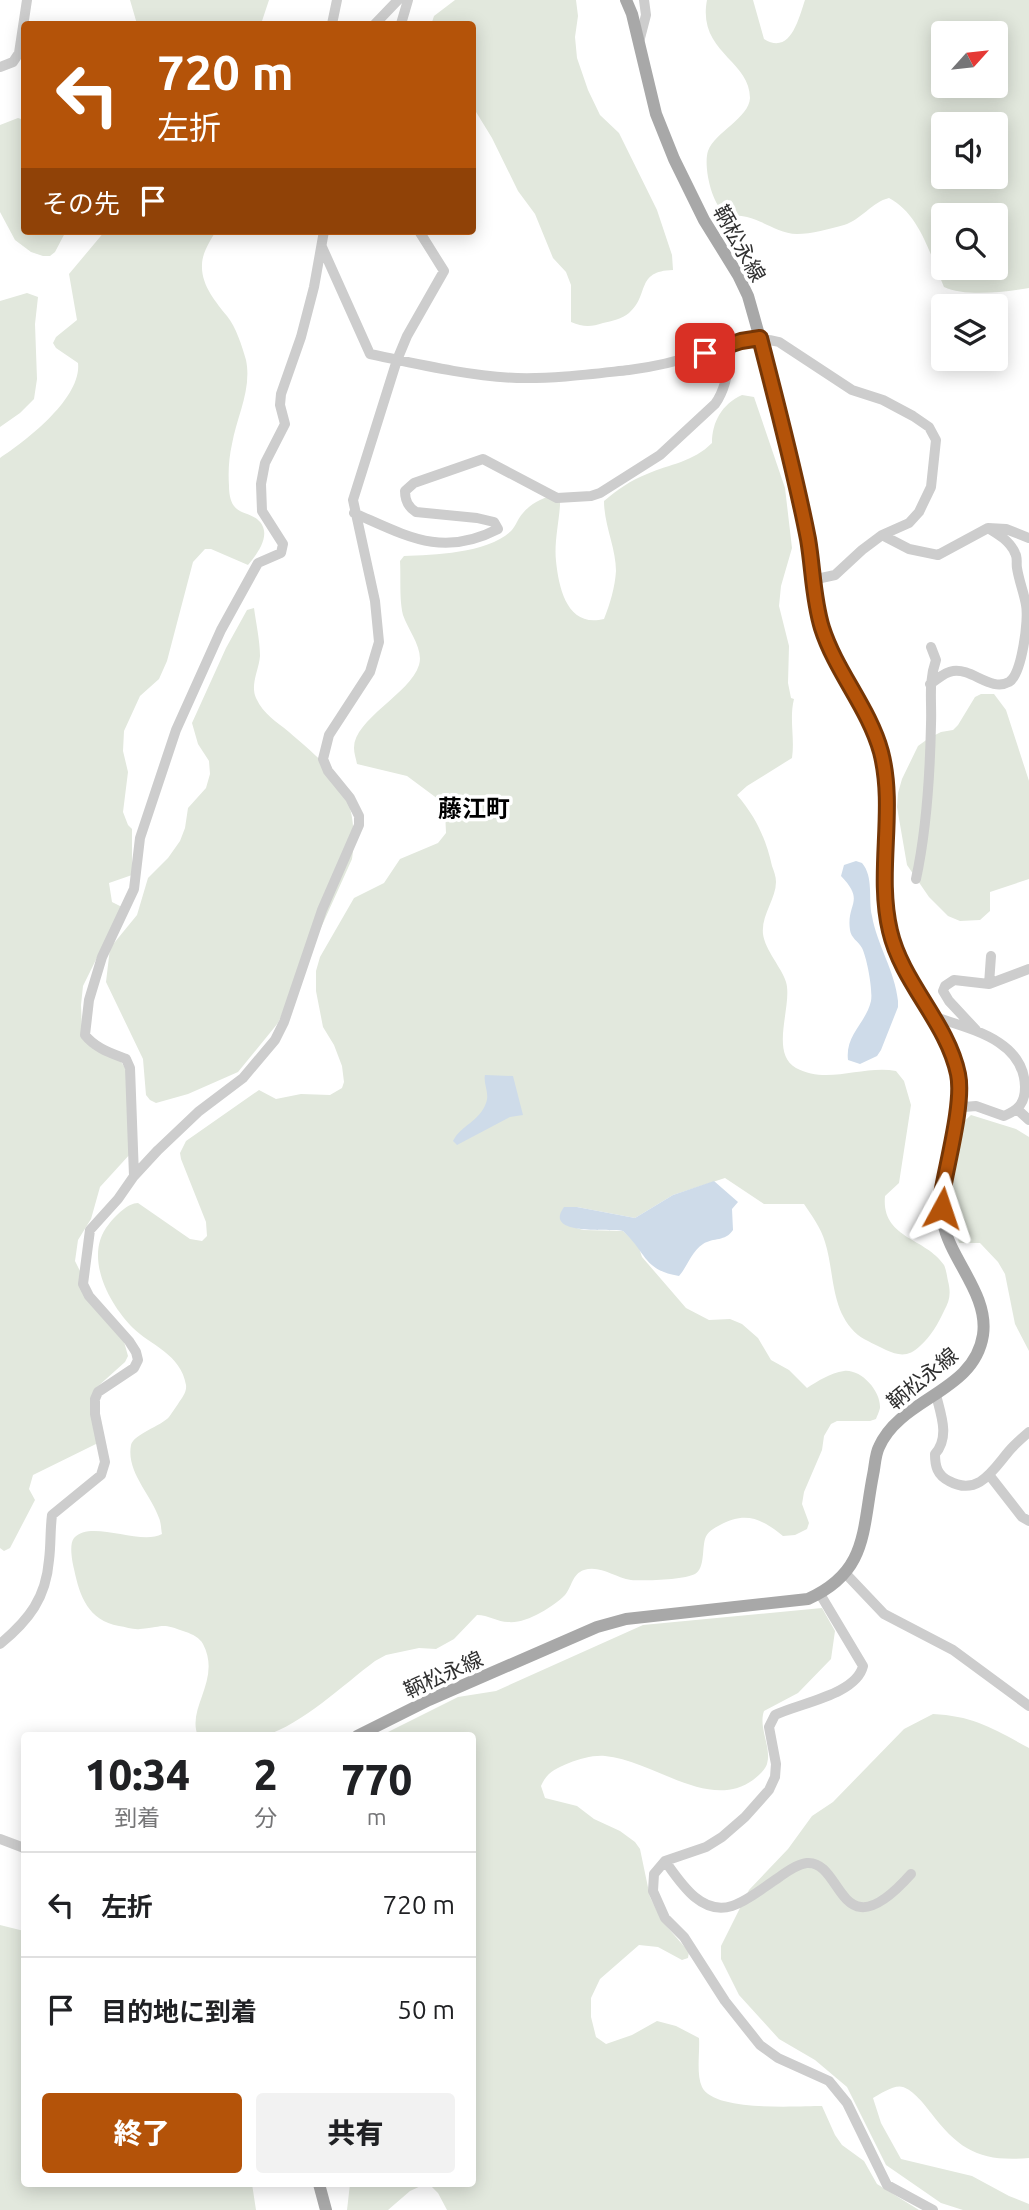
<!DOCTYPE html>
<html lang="ja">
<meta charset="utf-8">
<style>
:root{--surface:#fff;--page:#f2f2f2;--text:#202124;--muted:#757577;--line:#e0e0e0;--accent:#b45309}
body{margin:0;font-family:Ubuntu,"Noto Sans JP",sans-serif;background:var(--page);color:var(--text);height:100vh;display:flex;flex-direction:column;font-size:26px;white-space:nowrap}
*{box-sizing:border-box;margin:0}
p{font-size:23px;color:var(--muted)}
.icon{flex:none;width:38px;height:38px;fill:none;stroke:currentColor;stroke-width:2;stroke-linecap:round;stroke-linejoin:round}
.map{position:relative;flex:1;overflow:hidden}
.details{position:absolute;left:21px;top:1732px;width:455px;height:455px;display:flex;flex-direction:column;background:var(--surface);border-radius:7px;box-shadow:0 4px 18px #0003}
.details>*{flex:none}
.top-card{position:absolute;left:21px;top:21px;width:455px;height:214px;border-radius:7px;box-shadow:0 4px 18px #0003;background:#b45309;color:#fff;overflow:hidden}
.needle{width:46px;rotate:63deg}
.controls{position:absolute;left:931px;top:21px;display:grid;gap:14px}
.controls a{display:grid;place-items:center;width:77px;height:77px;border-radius:7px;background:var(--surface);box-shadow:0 4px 18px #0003;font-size:35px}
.pin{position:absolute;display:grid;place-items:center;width:60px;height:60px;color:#fff;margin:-30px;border-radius:14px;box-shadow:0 4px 10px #0006}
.me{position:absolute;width:77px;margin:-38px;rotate:5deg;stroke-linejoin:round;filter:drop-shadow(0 0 5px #0008)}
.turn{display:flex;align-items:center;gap:24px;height:147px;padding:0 21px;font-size:32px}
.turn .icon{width:91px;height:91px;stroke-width:2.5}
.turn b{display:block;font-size:49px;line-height:60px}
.then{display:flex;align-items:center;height:66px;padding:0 21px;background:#0003;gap:14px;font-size:26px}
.eta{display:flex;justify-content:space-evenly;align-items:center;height:119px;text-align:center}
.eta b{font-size:42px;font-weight:800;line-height:49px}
.cta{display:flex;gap:14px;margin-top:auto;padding:14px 21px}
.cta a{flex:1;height:80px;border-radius:7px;background:var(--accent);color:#fff;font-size:28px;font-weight:800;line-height:80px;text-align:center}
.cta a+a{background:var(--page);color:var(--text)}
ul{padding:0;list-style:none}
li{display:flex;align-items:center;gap:21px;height:105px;padding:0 21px;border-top:2px solid var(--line)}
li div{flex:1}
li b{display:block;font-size:26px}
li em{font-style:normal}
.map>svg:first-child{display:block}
.green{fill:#e2e8dd;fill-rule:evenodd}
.water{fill:#cedbe9}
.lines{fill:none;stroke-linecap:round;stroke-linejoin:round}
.minor{stroke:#cdcdcd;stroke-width:10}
.major{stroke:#a8a8a8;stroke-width:12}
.route-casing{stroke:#753606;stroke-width:18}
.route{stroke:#b45309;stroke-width:12}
.labels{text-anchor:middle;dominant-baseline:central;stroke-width:7;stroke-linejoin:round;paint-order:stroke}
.street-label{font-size:21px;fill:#303030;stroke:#fff}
.quarter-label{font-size:24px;font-weight:bold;fill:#000;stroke:#fff}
</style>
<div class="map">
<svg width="1029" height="2210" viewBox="0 0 1029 2210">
<rect width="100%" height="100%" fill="#fff"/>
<path class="green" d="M 130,0 L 269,0 L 261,24 L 137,24 Z
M 455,0 L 576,0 L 578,16 L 575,37 L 577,58 L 588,90 L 600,115 L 619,133 L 657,210 L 672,255 L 673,270 C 635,271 650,295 629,313 C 622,319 612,321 603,323 C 591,327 583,327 571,322 L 571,285 L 566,272 L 553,258 L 535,214 L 518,191 L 492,138 L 473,107 L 472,24 L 436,24 L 432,22 L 434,16 Z
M 707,0 L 753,0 L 764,39 C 791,56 799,17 805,0 L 1029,0 L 1029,288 C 1006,292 965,297 944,287 C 931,257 920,214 889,198 C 872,202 861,220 844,225 C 830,229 811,234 797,234 C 778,233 764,221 747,217 C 740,215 732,217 726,214 C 712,206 703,166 708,151 C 715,132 749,118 750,98 C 750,60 697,52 707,0 ZM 996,33 L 996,86 L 943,86 L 943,33 ZM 996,124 L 996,177 L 943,177 L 943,124 ZM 996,215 L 996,268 L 943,268 L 943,215 Z
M 18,118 L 24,120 L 24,231 L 66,231 L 55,252 L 50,256 L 43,256 L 31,252 L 15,240 L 0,212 L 0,125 Z
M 105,231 L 216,231 C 210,241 202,253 202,265 C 201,285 216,302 227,316 C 236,327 242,346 246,360 C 252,389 237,416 232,444 C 229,457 228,472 229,486 C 229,492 230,501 234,506 C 239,513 251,514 257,519 C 274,533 257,554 248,565 L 211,549 L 205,549 L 193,562 L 167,661 L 159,679 L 140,696 L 124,731 L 123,751 L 128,772 L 123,812 L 128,825 L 132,829 L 132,875 L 109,883 L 112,902 L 122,907 L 83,986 L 81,1005 L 82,1030 L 114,1052 L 126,1069 L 131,1153 L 100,1187 L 91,1219 L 78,1240 L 75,1261 L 95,1301 L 123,1338 L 128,1356 L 125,1362 L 96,1388 L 96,1444 L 33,1475 L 29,1489 L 35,1500 L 10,1548 L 4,1551 L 0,1548 L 0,458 C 26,441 82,398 78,363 L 56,348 L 53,343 L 56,337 L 77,320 L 69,274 Z
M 27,293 L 38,297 L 35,324 L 37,379 L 34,399 L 20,413 L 0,427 L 0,301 Z
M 742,395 L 754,397 L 785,488 L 792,548 L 781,586 L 779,606 L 789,646 L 788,683 L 791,698 L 794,699 C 789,719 795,738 792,758 L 747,786 L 737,795 C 756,817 766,839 772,866 C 774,871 776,877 776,882 C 776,899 761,915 763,934 C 765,950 782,968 786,982 C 793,1005 769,1053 796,1068 C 827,1085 863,1065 896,1071 L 904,1081 L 911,1105 L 899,1183 L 885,1196 C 881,1239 925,1237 944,1265 C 946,1269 947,1276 948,1281 C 951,1293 950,1300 944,1311 C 938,1324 931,1336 920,1346 C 909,1357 899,1356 886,1350 C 877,1345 866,1341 858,1335 C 830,1311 835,1274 825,1242 C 821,1228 812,1216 804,1204 L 764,1204 L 725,1178 L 673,1195 L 635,1218 L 577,1207 L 564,1224 L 583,1230 L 623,1231 L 638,1245 L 642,1257 L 686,1308 L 709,1320 L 730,1319 L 742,1324 L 758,1338 L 771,1360 L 789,1370 L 807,1388 C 818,1381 830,1373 844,1371 C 861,1369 881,1391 880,1408 C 879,1412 877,1416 876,1419 L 870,1421 L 837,1421 L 831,1424 L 824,1436 L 822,1450 L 804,1492 L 802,1504 L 809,1523 L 807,1529 L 795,1535 L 783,1536 C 762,1519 746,1511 720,1525 C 714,1528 707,1532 705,1539 C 702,1549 705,1568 695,1574 C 684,1580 643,1581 631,1580 C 615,1578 601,1565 584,1570 C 572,1574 572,1587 565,1595 C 553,1607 526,1624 508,1622 C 498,1622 488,1615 477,1615 L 454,1639 L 436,1649 L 419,1648 L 386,1655 L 375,1661 C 343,1685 303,1724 264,1736 L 198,1736 C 186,1708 222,1680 203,1644 C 200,1638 192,1634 186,1632 C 159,1622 166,1627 140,1629 C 134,1630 126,1627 119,1626 C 88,1620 80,1597 74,1569 C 72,1561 69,1544 74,1538 C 91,1519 140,1546 162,1534 C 161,1529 161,1522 159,1518 C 151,1494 126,1472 131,1445 C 134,1434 161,1426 169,1417 C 172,1413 175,1408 178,1404 C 182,1398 187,1392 186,1385 C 181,1354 150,1345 133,1328 C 108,1303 83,1255 109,1224 C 116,1215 128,1203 138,1203 L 190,1239 L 202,1241 L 207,1236 L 206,1222 L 181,1159 L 180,1153 L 186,1141 L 259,1090 L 276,1099 L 301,1094 L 330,1095 L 342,1088 L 344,1082 L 342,1066 L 334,1045 L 323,1027 L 316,991 L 316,971 L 320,957 L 354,898 L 384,883 L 400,859 L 438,843 L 446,833 L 445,811 L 438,799 L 407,776 L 357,764 C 356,759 354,753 354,748 C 354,719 410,694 419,665 C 424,649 408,630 403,615 C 399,599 401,578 400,561 L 404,556 C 434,555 488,553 511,531 C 516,526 518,518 523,513 C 532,502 544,498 556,494 L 560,499 L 560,505 C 559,522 554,543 556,561 C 559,590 568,628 604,619 C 610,604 615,587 616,571 C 616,548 604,525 604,501 C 617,490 631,480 647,474 C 670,464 693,462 712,443 C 712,422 722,404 742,395 Z
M 254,608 C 256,623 260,641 260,656 C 259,670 250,684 256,698 C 264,715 276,721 289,732 C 303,744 330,767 339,781 C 353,803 356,834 352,859 L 278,1023 L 238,1072 L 188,1094 L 156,1103 L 150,1100 L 146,1095 L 143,1059 L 106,982 L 110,948 L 137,915 L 148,878 L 168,858 L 180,841 L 185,828 L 188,808 L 206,788 L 210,774 L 209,761 L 198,744 L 192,723 L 226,648 L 247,610 Z
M 981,694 L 994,694 L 1006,710 L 1029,781 L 1029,879 L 990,892 L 990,911 L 980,920 L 960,921 L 948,916 L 929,897 L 907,865 L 897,807 L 898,793 L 902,779 L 918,746 L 929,738 L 941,732 L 953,730 L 958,725 L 975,697 Z
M 971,1115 L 1016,1129 L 1029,1137 L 1029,1351 L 1015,1324 L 1005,1274 L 998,1262 L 980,1243 L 959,1243 L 952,1220 L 948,1191 L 956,1129 Z
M 822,1608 L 835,1631 L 831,1659 L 798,1693 L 764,1711 C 758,1728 772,1747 767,1764 C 765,1770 758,1776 753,1780 C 709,1812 653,1760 605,1756 C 593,1755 580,1759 569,1763 C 555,1769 547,1772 541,1786 L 545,1798 L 577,1806 L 594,1819 L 620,1831 L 635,1842 L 640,1849 L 650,1897 L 662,1921 L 689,1952 L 688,1958 L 682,1960 L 658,1947 L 639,1945 L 600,1979 L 591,1998 L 591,2017 L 596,2037 L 606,2044 L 632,2035 L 657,2021 L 676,2026 L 699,2038 C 700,2052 696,2074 702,2087 C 714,2112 796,2106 822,2106 L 835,2135 L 842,2145 L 864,2161 L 877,2184 L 919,2210 L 447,2210 L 438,2193 L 429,2184 L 472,2184 L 472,1736 L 380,1736 L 458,1697 L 496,1691 L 643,1625 Z
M 933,1714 C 974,1716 994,1729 1029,1748 L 1029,2158 C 981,2162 960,2151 931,2113 C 925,2105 913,2090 903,2087 C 895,2084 880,2094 873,2098 L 881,2123 L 901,2159 L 972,2176 L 1009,2196 L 1029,2204 L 1029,2210 L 963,2210 L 941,2203 L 886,2165 L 847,2087 L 815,2060 L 779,2039 L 739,1995 L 721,1959 L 721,1946 L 749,1890 L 788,1849 L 812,1816 L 833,1802 L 904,1729 Z
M 0,1925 L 24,1931 L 24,2184 L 252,2184 L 256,2210 L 0,2210 Z
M 350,2184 L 425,2184 L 410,2191 L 388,2210 L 347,2210 Z"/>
<path class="water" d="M 856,861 L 862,863 C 874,877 868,899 872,916 C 877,945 895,971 898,1001 L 898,1007 L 881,1050 L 877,1056 L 860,1064 L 848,1060 C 845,1035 866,1023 871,1001 C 873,990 867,958 862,948 C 858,941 851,938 850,930 C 846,903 866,902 841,876 L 844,865 Z
M 485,1075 L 513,1076 L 523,1115 L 510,1117 L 457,1145 L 453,1141 C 461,1125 479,1122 486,1103 C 490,1093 483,1084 485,1075 Z
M 714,1181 L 738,1202 L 732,1209 L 733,1230 C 725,1242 714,1237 703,1244 C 691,1252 688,1266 679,1276 C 643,1270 647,1253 623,1231 C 612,1228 542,1237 564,1207 L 577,1207 L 635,1218 L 673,1195 Z"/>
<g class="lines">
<path class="minor" d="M 332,24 L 337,0
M 375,24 L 398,0
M 401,24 L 408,0
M 639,42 L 646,15 L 644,0
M 0,67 L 13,62 L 19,53 L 27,0
M 322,247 L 370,354 C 418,364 468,376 517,378 C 554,379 592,374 629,370 C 654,367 682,360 707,352 C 732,344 753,335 779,342 L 852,390 L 883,400 L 913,416 L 929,427 L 936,440 L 931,487 L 919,512 L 909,523 L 882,535 L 862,550 L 835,575 L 812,580
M 354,513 C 407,536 442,558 498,529 L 494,522 L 477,518 L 416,512 C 408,507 405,501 405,491 L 414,483 L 483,459 L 557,498 L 591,496 L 600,493 L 660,455 L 715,404 C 728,386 728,364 732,344
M 882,535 L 909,549 L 938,555 L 988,528 L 1006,529 L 1029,538
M 930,684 C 937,680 944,672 953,671 C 972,668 991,692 1009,682 C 1022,674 1029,619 1026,605 C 1024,593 1019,581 1017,568 C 1016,563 1018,558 1015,553 C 1010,541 998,534 988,528
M 916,879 C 927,828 930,775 931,724 C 932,700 928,683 936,660 L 931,647
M 989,984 L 991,956
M 932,1016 C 969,1029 1024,1039 1025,1087 C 1025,1104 1018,1110 1004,1116 L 976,1106 L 964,1107 L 960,1096
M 976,1030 L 949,1001 L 943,991 L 945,986 L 954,980 L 989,984 L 1029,969
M 1018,1110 L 1029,1120
M 134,1176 L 130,1068 L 126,1059 C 111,1053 95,1048 85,1035 L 89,1000 L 102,957 L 134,889 L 140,838 L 176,730 L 221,630 L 258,563 L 281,553 L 283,544 L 262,511 L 261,484 L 265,463 L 285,424 L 280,405 L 281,394 L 301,337 L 314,287 L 324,231
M 936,1395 C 941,1415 950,1437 935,1454 C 935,1466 937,1475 949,1481 C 978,1497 993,1470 1009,1451 C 1015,1444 1022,1438 1029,1432
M 990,1476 L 1022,1517 L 1029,1521
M 846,1574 L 884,1614 L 953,1650 L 1029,1706
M 820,1594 L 863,1666 C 856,1695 799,1703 775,1715 L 769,1727 L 776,1764 L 775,1777 L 769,1790 L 745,1817 L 722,1837 L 706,1847 L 665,1861 L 654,1874 L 653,1891 L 665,1918 L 684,1937 L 725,2001 L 760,2045 L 778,2058 L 829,2081 L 847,2103 L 887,2185 L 933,2210
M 0,1644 C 29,1620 46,1598 49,1560 C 51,1545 50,1530 52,1515 L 101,1475 L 105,1462 L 95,1414 L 95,1399 L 98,1392 L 134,1368 L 138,1360 L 136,1352 L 129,1341 L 89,1296 L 83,1284 L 90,1230 L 118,1199 L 134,1176 L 158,1150 L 198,1112 L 243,1078 L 275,1040 L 284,1022 L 322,910 L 359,825 L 359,816 L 350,798 L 328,771 L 323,759 L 329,735 L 370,672 L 379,642 L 375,601 L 353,500 L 397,360 L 407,336 L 444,271 L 419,231
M 0,1839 L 24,1848
M 665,1861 C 680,1882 701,1916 732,1906 C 748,1901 764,1887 778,1878 C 786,1872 797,1864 807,1863 C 844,1860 838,1956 911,1874"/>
<path class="major" d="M 357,1736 L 429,1700 L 597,1627 L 626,1619 L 808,1599 C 868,1572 862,1531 873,1475 C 875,1466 875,1455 879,1447 C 901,1397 974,1393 983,1335 C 989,1294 950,1260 943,1222 C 934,1173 968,1121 958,1073 C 947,1023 903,983 890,932 C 875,874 895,812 881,754 C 869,707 833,670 821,624 C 814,596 813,568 808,539 C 793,458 771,376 748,296 L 738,275 L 704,220 L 674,159 L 656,114 L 632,14 L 626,0
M 319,2184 L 326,2210"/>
</g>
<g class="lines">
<defs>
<path id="route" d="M 705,353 L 741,341 L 760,338 C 777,405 795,472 808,539 C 813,568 813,599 822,628 C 836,672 869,708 881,752 C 896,810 876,872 890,931 C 902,983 947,1022 958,1074 C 964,1102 947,1163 942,1194 L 942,1208"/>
</defs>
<use href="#route" class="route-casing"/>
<use href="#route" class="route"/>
</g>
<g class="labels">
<g class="street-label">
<text transform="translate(740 243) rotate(61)">鞆松永線</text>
<text transform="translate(922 1378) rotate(-39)">鞆松永線</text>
<text transform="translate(443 1674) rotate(-24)">鞆松永線</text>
</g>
<g class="quarter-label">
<text x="474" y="808">藤江町</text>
</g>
</g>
</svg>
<div class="controls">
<a><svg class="needle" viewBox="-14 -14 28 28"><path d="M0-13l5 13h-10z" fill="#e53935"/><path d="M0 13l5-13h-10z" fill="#757577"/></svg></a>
<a><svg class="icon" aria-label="sound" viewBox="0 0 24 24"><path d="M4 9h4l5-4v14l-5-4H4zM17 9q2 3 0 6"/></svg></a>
<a><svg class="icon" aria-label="search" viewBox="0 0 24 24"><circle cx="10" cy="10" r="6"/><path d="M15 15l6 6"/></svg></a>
<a><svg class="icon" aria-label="layers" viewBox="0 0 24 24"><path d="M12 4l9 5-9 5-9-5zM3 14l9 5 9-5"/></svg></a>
</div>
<div class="pin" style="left:705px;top:353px;background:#d93025"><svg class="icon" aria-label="arrive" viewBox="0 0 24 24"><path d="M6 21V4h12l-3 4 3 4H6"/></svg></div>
<svg class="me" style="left:942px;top:1208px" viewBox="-20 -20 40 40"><path d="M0-17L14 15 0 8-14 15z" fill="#b45309" stroke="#fff" stroke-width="4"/></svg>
<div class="top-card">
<div class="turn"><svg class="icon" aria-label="left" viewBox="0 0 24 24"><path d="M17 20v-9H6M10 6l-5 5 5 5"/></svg><div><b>720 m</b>左折</div></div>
<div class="then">その先<svg class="icon" aria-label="arrive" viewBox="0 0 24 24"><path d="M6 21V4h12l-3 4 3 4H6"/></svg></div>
</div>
<section class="details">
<div class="eta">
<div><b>10:34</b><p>到着</p></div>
<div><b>2</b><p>分</p></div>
<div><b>770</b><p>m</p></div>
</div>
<ul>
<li><svg class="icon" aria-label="left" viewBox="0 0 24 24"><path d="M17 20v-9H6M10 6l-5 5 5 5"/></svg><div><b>左折</b></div><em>720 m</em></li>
<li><svg class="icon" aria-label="arrive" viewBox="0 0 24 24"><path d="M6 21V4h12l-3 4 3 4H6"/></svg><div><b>目的地に到着</b></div><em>50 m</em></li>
</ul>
<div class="cta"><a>終了</a><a>共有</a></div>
</section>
</div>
